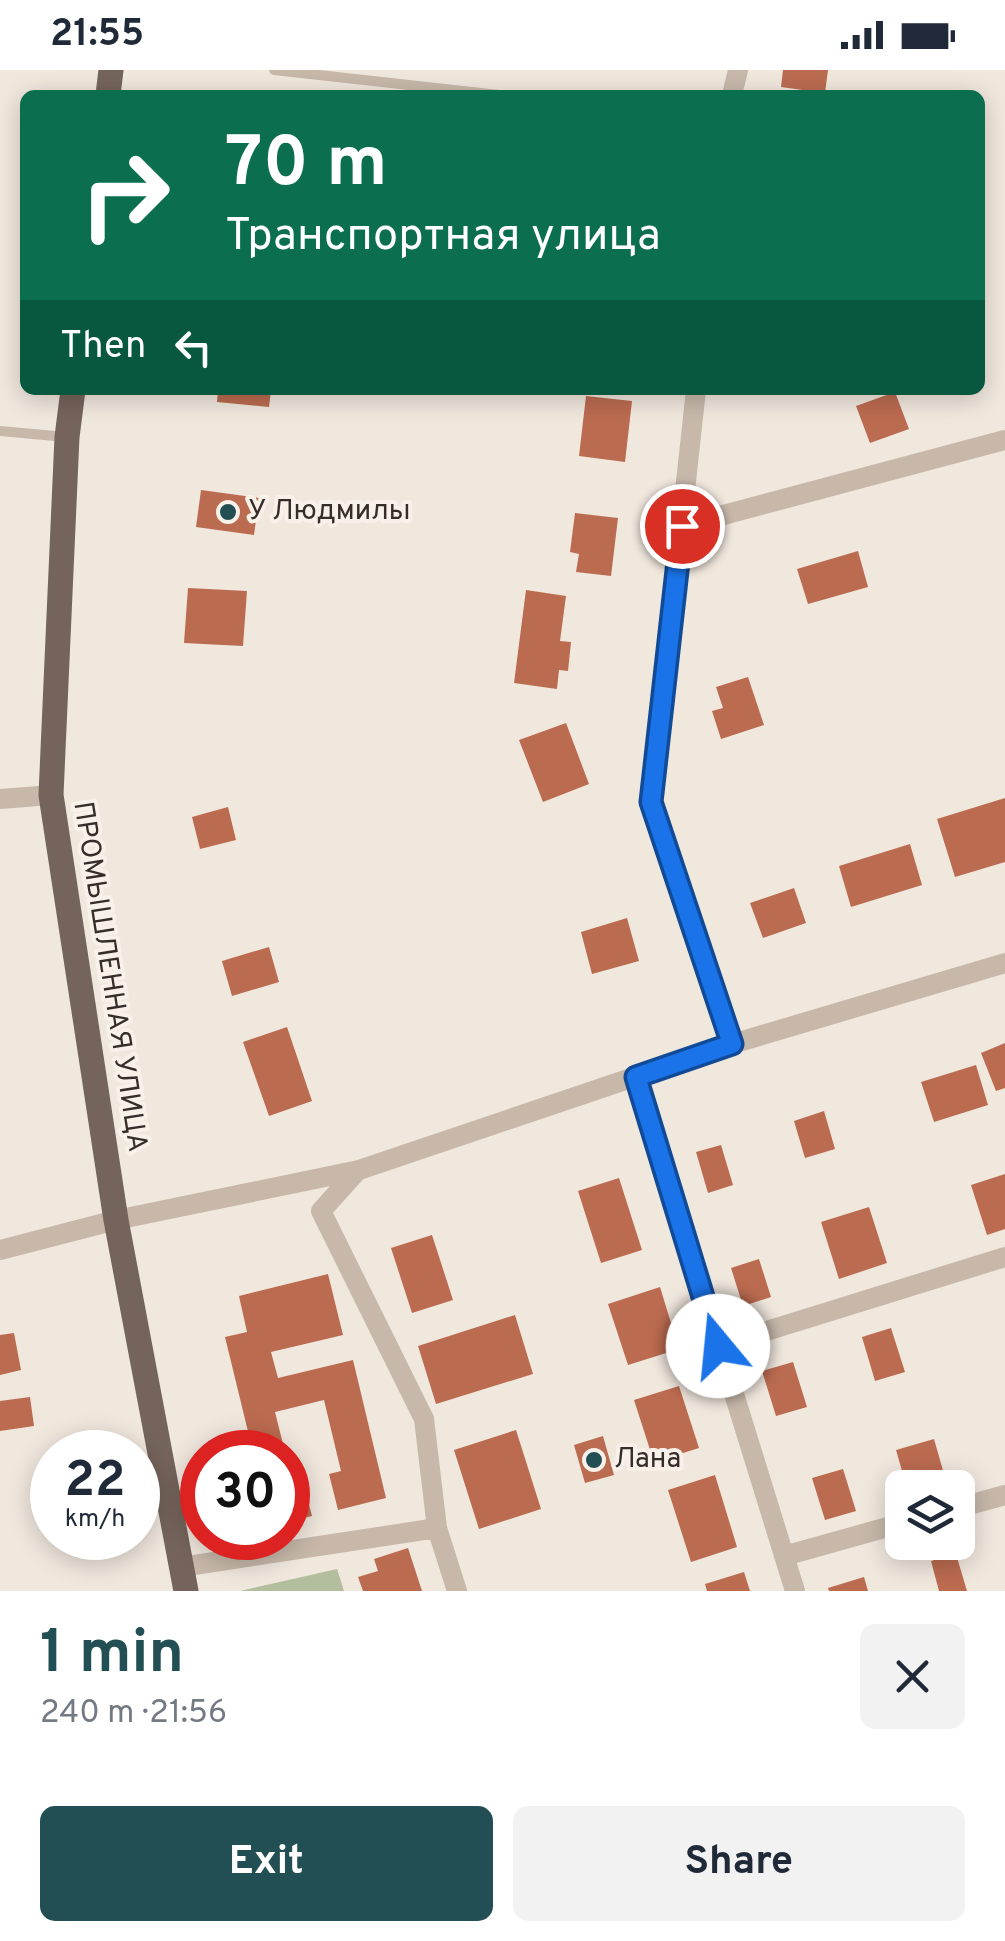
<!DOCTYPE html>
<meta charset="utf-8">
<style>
:root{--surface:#fff;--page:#f2f2f3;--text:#1f2937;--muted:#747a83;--accent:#224f53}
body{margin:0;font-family:Overpass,sans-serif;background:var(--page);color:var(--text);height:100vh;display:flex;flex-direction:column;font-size:38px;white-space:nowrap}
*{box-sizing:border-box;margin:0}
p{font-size:32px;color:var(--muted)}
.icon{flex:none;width:55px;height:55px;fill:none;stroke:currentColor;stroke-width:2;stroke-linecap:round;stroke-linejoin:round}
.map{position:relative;height:1521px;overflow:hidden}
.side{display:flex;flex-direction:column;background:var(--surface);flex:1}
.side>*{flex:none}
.hud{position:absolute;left:20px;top:20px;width:965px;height:305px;border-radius:15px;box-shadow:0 5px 25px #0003;background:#0b6e4f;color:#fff;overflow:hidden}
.buttons{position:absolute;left:885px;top:1400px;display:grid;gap:20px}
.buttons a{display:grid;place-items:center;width:90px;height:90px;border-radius:15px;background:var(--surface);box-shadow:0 5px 25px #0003;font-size:50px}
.speed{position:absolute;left:30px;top:1360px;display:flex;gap:20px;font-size:50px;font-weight:700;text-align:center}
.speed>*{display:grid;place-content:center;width:130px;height:130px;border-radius:50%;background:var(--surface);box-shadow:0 5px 25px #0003;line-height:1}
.speed small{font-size:25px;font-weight:400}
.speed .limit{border:15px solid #d22;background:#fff;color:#111}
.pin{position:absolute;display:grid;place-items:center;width:85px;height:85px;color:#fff;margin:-42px;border:5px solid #fff;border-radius:50%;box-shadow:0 2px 10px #0007}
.me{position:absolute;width:110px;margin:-55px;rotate:343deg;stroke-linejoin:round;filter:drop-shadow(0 0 8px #0008)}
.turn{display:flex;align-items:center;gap:35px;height:210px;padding:0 40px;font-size:45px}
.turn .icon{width:130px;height:130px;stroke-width:2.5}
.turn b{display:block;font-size:70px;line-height:85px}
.then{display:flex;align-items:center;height:95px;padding:0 40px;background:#0003;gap:20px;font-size:38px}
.round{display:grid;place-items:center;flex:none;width:105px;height:105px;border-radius:15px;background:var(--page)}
.overview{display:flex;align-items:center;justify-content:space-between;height:170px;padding:0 40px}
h1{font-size:60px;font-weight:700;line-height:75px;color:var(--accent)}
.cta{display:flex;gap:20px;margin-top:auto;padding:20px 40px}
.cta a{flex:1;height:115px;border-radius:15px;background:var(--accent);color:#fff;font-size:40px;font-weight:700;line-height:115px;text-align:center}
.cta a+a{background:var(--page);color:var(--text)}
.status{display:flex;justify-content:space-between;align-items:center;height:70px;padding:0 50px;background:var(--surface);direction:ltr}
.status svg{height:28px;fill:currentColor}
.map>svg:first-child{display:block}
.green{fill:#b3be9e}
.building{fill:#bb6b50}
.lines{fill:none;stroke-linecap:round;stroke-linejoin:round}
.service{stroke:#c7b8aa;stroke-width:10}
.minor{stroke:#c7b8aa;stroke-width:20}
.primary{stroke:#75645b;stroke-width:25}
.route-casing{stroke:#114b97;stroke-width:25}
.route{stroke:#1a73e8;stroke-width:18}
.poi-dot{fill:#224f53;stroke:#f8f1e9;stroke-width:4}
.labels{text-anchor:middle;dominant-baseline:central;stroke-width:8;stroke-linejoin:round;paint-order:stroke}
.poi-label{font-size:28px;fill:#352d29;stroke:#f8f1e9;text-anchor:start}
.street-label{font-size:28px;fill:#352d29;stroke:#f8f1e9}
</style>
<div class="status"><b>21:55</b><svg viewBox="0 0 49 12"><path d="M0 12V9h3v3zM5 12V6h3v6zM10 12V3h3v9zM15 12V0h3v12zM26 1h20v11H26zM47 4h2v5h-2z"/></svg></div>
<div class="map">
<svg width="1005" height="1521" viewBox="0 0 1005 1521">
<rect width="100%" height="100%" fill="#f0e7dd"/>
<path class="green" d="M 337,1499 L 344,1521 L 240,1521 Z"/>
<path class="building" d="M 783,0 L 828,0 L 825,23 L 781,17 Z
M 218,320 L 271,320 L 269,337 L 217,332 Z
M 895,322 L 909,359 L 870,373 L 856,336 Z
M 586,326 L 632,331 L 625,392 L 579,386 Z
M 201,420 L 259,428 L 254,465 L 196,457 Z
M 575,443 L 618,448 L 611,506 L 576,502 L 579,484 L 570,482 Z
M 858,481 L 868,517 L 808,534 L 797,499 Z
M 188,518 L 247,521 L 243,576 L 184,573 Z
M 526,520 L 566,526 L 560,571 L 571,572 L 568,601 L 559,600 L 557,619 L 514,613 Z
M 748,607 L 764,655 L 721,669 L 712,641 L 723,638 L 716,617 Z
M 566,653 L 589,714 L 543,732 L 519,670 Z
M 1005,728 L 1005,792 L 955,807 L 937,749 Z
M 228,737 L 236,770 L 200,779 L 192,747 Z
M 910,774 L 922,815 L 851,837 L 839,796 Z
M 794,818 L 806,853 L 763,868 L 750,833 Z
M 627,848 L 639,891 L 592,904 L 581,862 Z
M 269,877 L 279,912 L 232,926 L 222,891 Z
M 287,957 L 312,1031 L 269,1046 L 243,972 Z
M 1005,973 L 1005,1018 L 996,1021 L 981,983 Z
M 976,995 L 988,1035 L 934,1052 L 921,1012 Z
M 824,1041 L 835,1079 L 805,1088 L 794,1051 Z
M 721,1075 L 733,1115 L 708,1123 L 696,1082 Z
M 1005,1104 L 1005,1159 L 987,1165 L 971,1115 Z
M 619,1108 L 642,1180 L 601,1193 L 578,1121 Z
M 869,1137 L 887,1193 L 839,1209 L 821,1152 Z
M 432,1165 L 453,1230 L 412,1243 L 391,1178 Z
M 759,1189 L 771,1227 L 743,1236 L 731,1198 Z
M 328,1204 L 343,1265 L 271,1282 L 278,1308 L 353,1290 L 386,1428 L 338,1440 L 329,1404 L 341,1401 L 324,1330 L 275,1342 L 285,1382 L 253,1382 L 225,1267 L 247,1262 L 239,1226 Z
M 660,1217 L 679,1279 L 628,1295 L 608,1234 Z
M 515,1245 L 533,1304 L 436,1334 L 418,1276 Z
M 891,1258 L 905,1302 L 875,1311 L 862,1267 Z
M 14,1263 L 21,1300 L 0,1305 L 0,1265 Z
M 793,1292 L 807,1337 L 776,1346 L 762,1301 Z
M 679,1316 L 699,1378 L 654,1392 L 634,1330 Z
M 30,1327 L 34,1356 L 0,1361 L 0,1331 Z
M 516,1360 L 541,1439 L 479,1459 L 454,1380 Z
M 603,1366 L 614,1405 L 585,1413 L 574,1375 Z
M 934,1369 L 948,1418 L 907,1418 L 896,1380 Z
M 288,1398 L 294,1417 L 304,1415 L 312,1446 L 288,1452 Z
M 843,1399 L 856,1441 L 825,1450 L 812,1408 Z
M 715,1405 L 737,1477 L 691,1492 L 668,1420 Z
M 408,1478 L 422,1521 L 363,1521 L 358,1507 L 378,1501 L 374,1489 Z
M 956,1484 L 967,1521 L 939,1521 L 931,1491 Z
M 744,1502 L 750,1521 L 707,1521 L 705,1514 Z
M 864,1507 L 868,1521 L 829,1521 L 828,1518 Z"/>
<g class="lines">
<path class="service" d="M 274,0 L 499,25
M 0,361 L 66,367"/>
<path class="minor" d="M 732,25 L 738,0
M 696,320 L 651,732 L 732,974
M 682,456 L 1005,370
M 0,729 L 51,725
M 636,1007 L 795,1521
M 358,1100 L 321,1141 L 424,1349 L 437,1458 L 457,1521
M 0,1180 L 116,1150 L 359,1100 L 732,974 L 1005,893
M 718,1276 L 1005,1187
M 958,1438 L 1005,1425
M 784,1486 L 902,1453
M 181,1497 L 437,1458"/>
<path class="primary" d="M 108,25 L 111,0
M 73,320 L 67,367 L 51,725 L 116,1150 L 186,1521"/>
</g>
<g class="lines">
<defs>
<path id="route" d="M 682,456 L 651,732 L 732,974 L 636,1007 L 718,1276"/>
</defs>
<use href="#route" class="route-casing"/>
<use href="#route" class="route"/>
</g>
<g class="poi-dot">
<circle cx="228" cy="442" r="10"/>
<circle cx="594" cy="1390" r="10"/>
</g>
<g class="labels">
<g class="poi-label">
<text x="248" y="442">У Людмилы</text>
<text x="614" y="1390">Лана</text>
</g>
<g class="street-label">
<text transform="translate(109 907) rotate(81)">ПРОМЫШЛЕННАЯ УЛИЦА</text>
</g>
</g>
</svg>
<div class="buttons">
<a><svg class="icon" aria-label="layers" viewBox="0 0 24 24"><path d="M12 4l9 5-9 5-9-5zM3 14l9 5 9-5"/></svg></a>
</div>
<div class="speed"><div>22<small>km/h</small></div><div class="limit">30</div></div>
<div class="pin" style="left:682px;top:456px;background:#d93025"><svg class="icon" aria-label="arrive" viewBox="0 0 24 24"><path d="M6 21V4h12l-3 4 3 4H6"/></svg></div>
<svg class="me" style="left:718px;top:1276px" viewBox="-20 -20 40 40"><circle r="19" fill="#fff"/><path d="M0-13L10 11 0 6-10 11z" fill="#1a73e8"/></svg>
<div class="hud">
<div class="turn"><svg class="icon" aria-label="right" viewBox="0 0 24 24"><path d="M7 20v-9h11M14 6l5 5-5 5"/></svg><div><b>70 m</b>Транспортная улица</div></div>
<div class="then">Then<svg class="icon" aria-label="left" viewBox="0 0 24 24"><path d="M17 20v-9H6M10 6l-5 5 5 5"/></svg></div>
</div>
</div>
<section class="side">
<div class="overview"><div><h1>1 min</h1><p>240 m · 21:56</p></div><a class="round"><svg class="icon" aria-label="close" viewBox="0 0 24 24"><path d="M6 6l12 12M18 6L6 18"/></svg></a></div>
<div class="cta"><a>Exit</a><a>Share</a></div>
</section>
